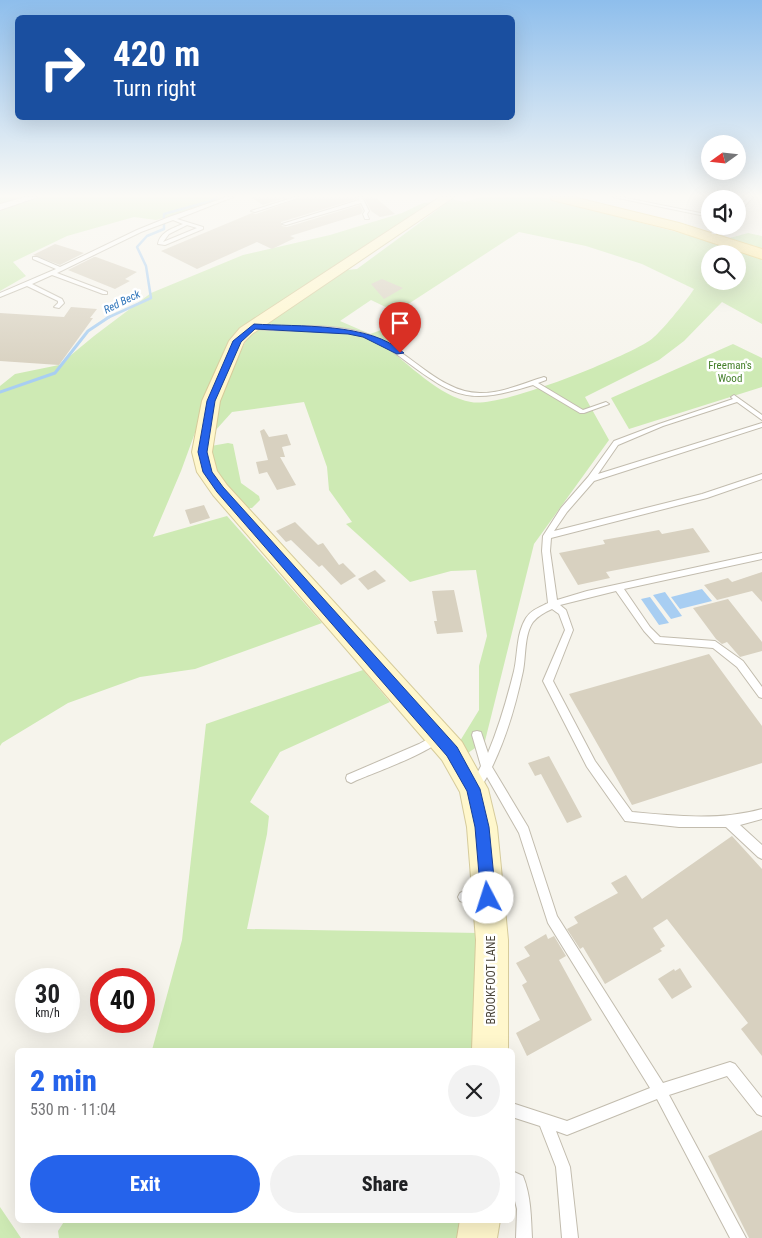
<!DOCTYPE html>
<meta charset="utf-8">
<style>
:root{--surface:#fff;--page:#f2f2f2;--text:#202124;--muted:#757577;--accent:#2563eb}
body{margin:0;font-family:"Roboto Condensed",sans-serif;background:var(--page);color:var(--text);height:100vh;display:flex;flex-direction:column;font-size:19px;white-space:nowrap}
*{box-sizing:border-box;margin:0}
p{font-size:16px;color:var(--muted)}
.icon{flex:none;width:28px;height:28px;fill:none;stroke:currentColor;stroke-width:2;stroke-linecap:round;stroke-linejoin:round}
.map{position:relative;flex:1;overflow:hidden}
.drawer{position:absolute;left:15px;top:1048px;width:500px;height:175px;display:flex;flex-direction:column;background:var(--surface);border-radius:8px;box-shadow:0 5px 20px #0002}
.drawer>*{flex:none}
.hud{position:absolute;left:15px;top:15px;width:500px;height:105px;border-radius:8px;box-shadow:0 5px 20px #0002;background:#1a4fa0;color:#fff;overflow:hidden}
.needle{width:32px;rotate:255deg}
.controls{position:absolute;left:701px;top:135px;display:grid;gap:10px}
.controls a{display:grid;place-items:center;width:45px;height:45px;border-radius:50%;background:var(--surface);box-shadow:0 5px 20px #0002;font-size:25px}
.speed{position:absolute;left:15px;top:968px;display:flex;gap:10px;font-size:25px;font-weight:700;text-align:center}
.speed>*{display:grid;place-content:center;width:65px;height:65px;border-radius:50%;background:var(--surface);box-shadow:0 5px 20px #0002;line-height:1}
.speed small{font-size:12px;font-weight:400}
.speed .limit{border:8px solid #d22;background:#fff;color:#111}
.pin{position:absolute;display:grid;place-items:center;width:42px;height:42px;color:#fff;margin:-51px -21px;border-radius:50% 50% 50% 0;rotate:-45deg;box-shadow:0 0 5px #0007}
.pin .icon{rotate:45deg}
.me{position:absolute;width:55px;margin:-28px;rotate:355deg;stroke-linejoin:round;filter:drop-shadow(0 0 4px #0008)}
.turn{display:flex;align-items:center;gap:18px;height:105px;padding:0 15px;font-size:22px}
.turn .icon{width:65px;height:65px;stroke-width:2.5}
.turn b{display:block;font-size:35px;line-height:42px}
.round{display:grid;place-items:center;flex:none;width:52px;height:52px;border-radius:26px;background:var(--page)}
.overview{display:flex;align-items:center;justify-content:space-between;height:85px;padding:0 15px}
h1{font-size:30px;font-weight:800;line-height:38px;color:var(--accent)}
.action{display:flex;gap:10px;margin-top:auto;padding:10px 15px}
.action a{flex:1;height:58px;border-radius:30px;background:var(--accent);color:#fff;font-size:20px;font-weight:800;line-height:58px;text-align:center}
.action a+a{background:var(--page);color:var(--text)}
.map>svg:first-child{display:block}
.green{fill:#ceeab4;fill-rule:evenodd}
.water{fill:#a8cef2}
.lines{fill:none;stroke-linecap:round;stroke-linejoin:round}
.stream-far1{stroke:#a8cef2;stroke-width:2.5}
.stream{stroke:#a8cef2;stroke-width:3}
.building{fill:#d8d1c0}
.lane-casing{stroke:#c2bcae;stroke-width:2}
.street-casing{stroke:#c2bcae;stroke-width:2}
.secondary-casing{stroke:#d6cb9b;stroke-width:2}
.primary-casing{stroke:#e7cb69;stroke-width:2}
.lane{fill:#fff;fill-rule:evenodd}
.street{fill:#fff;fill-rule:evenodd}
.secondary{fill:#fff7cc;fill-rule:evenodd}
.primary{fill:#ffeb9b;fill-rule:evenodd}
.route{fill:#2563eb;stroke:#184099}
.labels{text-anchor:middle;dominant-baseline:central;stroke-width:5;stroke-linejoin:round;paint-order:stroke}
.far-water-label{font-size:11px;font-style:italic;fill:#2e74ba;stroke:#fff}
.far-park-label{font-size:11px;fill:#437f29;stroke:#fff}
.street-label{font-size:12px;fill:#4b4539;stroke:#fff}
</style>
<div class="map">
<svg width="762" height="1238" viewBox="0 0 762 1238">
<rect width="100%" height="100%" fill="#f6f4ec"/>
<path class="green" d="M 0,197 L 237,197 L 156,220 L 134,217 L 67,236 L 13,262 L 26,276 L 0,291 Z
M 481,197 L 542,197 L 715,242 L 748,233 L 762,236 L 762,324 L 722,302 L 684,341 L 659,360 L 585,397 L 609,440 L 534,544 L 485,741 L 468,753 L 460,741 L 479,710 L 479,666 L 487,636 L 476,570 L 451,571 L 410,582 L 346,524 L 352,522 L 329,490 L 327,467 L 304,402 L 232,412 L 214,432 L 219,392 L 249,335 L 347,270 L 357,269 L 452,199 L 465,202 ZM 519,232 L 586,246 L 642,264 L 694,289 C 686,301 660,334 649,341 C 621,359 501,408 471,402 C 440,397 407,363 383,344 L 399,338 L 390,327 L 370,334 L 340,321 L 371,300 L 396,312 ZM 710,254 L 738,254 L 738,281 L 710,281 Z
M 434,202 L 294,294 L 222,359 L 181,471 L 153,537 L 227,516 L 322,623 L 195,669 L 140,677 L 68,703 L 2,743 L 0,746 L 0,386 L 15,374 L 59,365 L 94,336 L 151,293 L 243,255 L 330,235 L 402,213 L 423,203 Z
M 733,344 L 762,358 L 762,387 L 629,429 L 611,398 Z
M 228,443 L 233,444 L 241,483 L 259,496 L 260,500 L 252,508 L 247,508 L 214,474 L 211,446 Z
M 363,670 L 390,702 L 280,752 L 250,802 L 269,816 L 267,834 L 247,929 L 479,933 L 475,1050 L 152,1050 L 182,940 L 206,724 Z
M 0,1207 L 21,1238 L 0,1238 Z
M 65,1220 L 465,1220 L 463,1238 L 59,1238 L 58,1231 Z"/>
<path class="water" d="M 702,589 L 712,601 L 680,609 L 671,597 Z
M 665,592 L 682,616 L 671,619 L 653,595 Z
M 650,597 L 669,623 L 659,625 L 641,599 Z"/>
<g class="lines">
<path class="stream-far1" d="M 107,318 L 151,298 L 146,266 L 137,247 L 147,236 L 164,229 L 164,214 L 211,201 L 217,197"/>
<path class="stream" d="M 0,392 L 55,373 L 88,331 L 109,317"/>
</g>
<path class="building" d="M 250,197 L 289,197 L 263,205 Z
M 303,197 L 356,197 L 357,199 L 281,222 L 282,226 L 287,227 L 360,205 L 363,211 L 361,214 L 290,236 L 295,238 L 272,249 L 257,242 L 197,269 L 161,251 L 252,213 L 256,214 Z
M 364,197 L 375,197 L 395,214 L 380,217 L 371,211 Z
M 55,244 L 84,253 L 60,265 L 33,255 Z
M 94,257 L 96,257 L 137,272 L 125,279 L 130,281 L 115,289 L 68,270 Z
M 382,279 L 403,288 L 384,299 L 371,284 Z
M 71,307 L 97,309 L 90,318 L 93,318 L 59,365 L 0,361 L 0,313 L 64,317 Z
M 264,429 L 269,437 L 287,434 L 291,445 L 282,447 L 285,457 L 280,457 L 296,485 L 277,490 L 267,472 L 259,474 L 256,462 L 268,460 L 260,431 Z
M 204,505 L 210,518 L 190,524 L 185,510 Z
M 295,522 L 318,545 L 323,543 L 339,565 L 343,563 L 356,576 L 341,585 L 322,565 L 319,567 L 291,540 L 286,542 L 276,531 Z
M 693,528 L 710,552 L 606,572 L 610,578 L 578,585 L 559,553 L 605,544 L 603,540 L 659,530 L 662,534 Z
M 375,570 L 386,581 L 368,590 L 358,579 Z
M 762,572 L 762,602 L 752,591 L 717,600 L 704,585 L 728,578 L 732,582 Z
M 454,590 L 463,632 L 437,634 L 434,621 L 437,621 L 432,591 Z
M 728,599 L 762,642 L 762,651 L 740,657 L 727,642 L 722,644 L 716,639 L 693,608 Z
M 709,654 L 762,726 L 762,763 L 632,805 L 569,694 Z
M 549,756 L 582,817 L 567,823 L 541,774 L 535,776 L 528,763 Z
M 732,836 L 762,869 L 762,1056 L 741,1029 L 748,1023 L 667,919 L 653,928 L 665,946 L 660,949 L 662,951 L 605,984 L 583,947 L 580,949 L 567,929 L 578,923 L 574,917 L 618,893 L 611,883 L 626,875 L 642,899 Z
M 546,934 L 548,939 L 554,936 L 566,956 L 559,960 L 592,1020 L 527,1056 L 516,1033 L 540,1020 L 522,985 L 527,982 L 516,963 L 530,956 L 524,947 Z
M 680,968 L 692,987 L 672,999 L 658,979 L 674,969 L 675,971 Z
M 762,1130 L 762,1238 L 749,1238 L 708,1156 Z"/>
<g class="lines">
<defs>
<path id="lane" d="M 227,197 L 233,197 L 177,219 L 203,227 L 203,229 L 165,245 L 158,244 C 160,232 173,228 183,224 L 173,220 L 141,232 L 57,273 L 107,292 L 107,294 L 103,294 L 52,275 L 32,284 L 62,299 L 64,303 L 59,308 L 54,307 L 58,303 L 58,301 L 27,286 L 0,297 L 0,293 L 56,269 L 33,259 L 33,257 L 37,257 L 60,267 L 137,230 L 169,217 ZM 187,225 L 197,228 L 163,242 L 169,234 Z
M 295,197 L 301,197 L 255,212 L 251,211 Z
M 358,197 L 362,197 L 369,211 L 367,214 L 369,219 L 365,219 L 363,214 L 365,211 L 361,203 L 286,225 L 282,224 L 359,200 Z
M 613,197 L 621,197 L 710,215 L 710,217 Z
M 749,197 L 753,197 L 740,211 L 738,211 L 738,208 Z
M 718,226 L 723,226 L 712,238 L 708,238 L 708,236 Z
M 253,325 C 290,328 331,322 367,334 C 407,347 439,394 481,393 C 503,393 524,383 544,377 L 546,378 L 546,380 L 538,383 L 583,410 L 606,402 L 609,404 L 584,413 L 580,413 L 533,385 C 471,404 458,400 407,362 C 393,351 378,341 361,336 C 325,326 287,334 251,328 L 251,326 Z
M 734,395 L 762,415 L 762,420 L 737,402 L 663,426 L 618,445 L 598,474 L 762,423 L 762,427 L 594,481 L 567,512 L 554,531 L 702,494 L 762,474 L 762,479 L 707,498 L 551,538 L 550,551 L 557,600 L 587,591 L 762,553 L 762,559 L 624,589 L 650,627 L 660,637 L 715,641 L 743,661 L 762,687 L 762,698 L 759,697 L 737,667 L 713,648 L 655,643 L 644,631 L 616,591 L 560,605 L 566,610 L 573,630 L 553,681 L 595,761 L 632,812 C 676,816 719,821 762,809 L 762,819 L 740,825 L 762,845 L 762,859 L 758,857 L 726,827 L 679,827 L 625,821 L 587,767 L 543,681 L 565,630 L 559,614 L 552,609 C 545,612 538,616 533,622 C 524,635 526,656 523,671 C 516,704 507,736 492,767 L 528,827 L 557,916 L 663,1083 L 730,1062 L 735,1064 L 762,1098 L 762,1116 L 757,1114 L 727,1076 L 669,1095 L 746,1238 L 730,1238 L 657,1099 L 567,1135 L 556,1131 L 570,1167 L 578,1238 L 562,1238 L 556,1167 L 540,1126 L 512,1117 L 512,1103 L 567,1121 L 650,1088 L 548,923 L 519,833 L 487,777 L 479,790 L 475,792 L 471,790 L 470,787 L 481,766 L 472,735 L 473,732 L 477,731 L 481,732 L 488,753 C 499,727 507,699 514,671 C 518,654 516,634 526,618 C 531,610 540,607 548,603 L 542,551 L 543,536 L 561,508 L 588,477 L 614,441 L 659,424 L 733,399 L 731,397 Z
M 437,734 L 441,735 L 442,738 C 435,751 371,774 355,781 L 351,783 L 347,781 L 346,778 L 347,775 L 419,744 Z
M 464,891 L 483,892 L 487,894 L 489,898 L 487,902 C 480,905 467,904 460,901 L 458,897 L 460,893 Z
M 512,1171 L 523,1176 C 531,1196 531,1217 532,1238 L 516,1238 L 517,1209 L 512,1189 Z"/>
<path id="street" d="M 26,197 L 38,197 L 0,210 L 0,204 Z"/>
<path id="secondary" d="M 440,197 L 454,197 L 252,334 L 244,342 L 220,401 L 212,452 L 217,471 L 227,485 L 462,742 L 488,789 L 497,827 L 508,940 L 508,1050 L 472,1050 L 476,940 L 467,827 L 460,792 L 442,760 L 213,495 L 197,472 L 192,452 L 202,401 L 229,341 L 240,328 Z
M 460,1220 L 500,1220 L 497,1238 L 457,1238 Z"/>
<path id="primary" d="M 550,197 L 573,197 L 679,223 L 762,249 L 762,259 L 674,230 L 552,200 Z"/>
</defs>
<use href="#lane" class="lane-casing"/>
<use href="#street" class="street-casing"/>
<use href="#secondary" class="secondary-casing"/>
<use href="#primary" class="primary-casing"/>
<use href="#lane" class="lane"/>
<use href="#street" class="street"/>
<use href="#secondary" class="secondary"/>
<use href="#primary" class="primary"/>
</g>
<linearGradient id="sky" x2="0" y2="1"><stop stop-color="#8ebeec"/><stop offset="0.53" stop-color="#fbfaf6"/><stop offset="1" stop-color="#fbfaf6" stop-opacity="0"/></linearGradient>
<rect width="762" height="370" fill="url(#sky)"/>
<path class="route" d="M 254,324 C 298,327 370,322 404,353 L 397,354 L 363,337 L 348,334 L 255,329 L 241,342 L 215,401 L 207,452 L 212,472 L 223,487 L 457,747 L 480,789 L 489,827 L 496,898 L 494,904 L 488,906 L 483,904 L 481,898 L 475,827 L 467,791 L 447,756 L 217,492 L 203,472 L 198,452 L 207,401 L 233,341 Z"/>
<g class="labels">
<g class="far-water-label">
<text transform="translate(122 302) rotate(-26)">Red Beck</text>
</g>
<g class="far-park-label">
<text x="730" y="365">Freeman's<tspan x="730" dy="13">Wood</tspan></text>
</g>
<g class="street-label">
<text transform="translate(491 980) rotate(-90)">BROOKFOOT LANE</text>
</g>
</g>
</svg>
<div class="controls">
<a><svg class="needle" viewBox="-14 -14 28 28"><path d="M0-13l5 13h-10z" fill="#e53935"/><path d="M0 13l5-13h-10z" fill="#757577"/></svg></a>
<a><svg class="icon" aria-label="sound" viewBox="0 0 24 24"><path d="M4 9h4l5-4v14l-5-4H4zM17 9q2 3 0 6"/></svg></a>
<a><svg class="icon" aria-label="search" viewBox="0 0 24 24"><circle cx="10" cy="10" r="6"/><path d="M15 15l6 6"/></svg></a>
</div>
<div class="speed"><div>30<small>km/h</small></div><div class="limit">40</div></div>
<div class="pin" style="left:400px;top:353px;background:#d93025"><svg class="icon" aria-label="arrive" viewBox="0 0 24 24"><path d="M6 21V4h12l-3 4 3 4H6"/></svg></div>
<svg class="me" style="left:488px;top:898px" viewBox="-20 -20 40 40"><circle r="19" fill="#fff"/><path d="M0-13L10 11 0 6-10 11z" fill="#2563eb"/></svg>
<div class="hud">
<div class="turn"><svg class="icon" aria-label="right" viewBox="0 0 24 24"><path d="M7 20v-9h11M14 6l5 5-5 5"/></svg><div><b>420 m</b>Turn right</div></div>
</div>
<section class="drawer">
<div class="overview"><div><h1>2 min</h1><p>530 m · 11:04</p></div><a class="round"><svg class="icon" aria-label="close" viewBox="0 0 24 24"><path d="M6 6l12 12M18 6L6 18"/></svg></a></div>
<div class="action"><a>Exit</a><a>Share</a></div>
</section>
</div>
